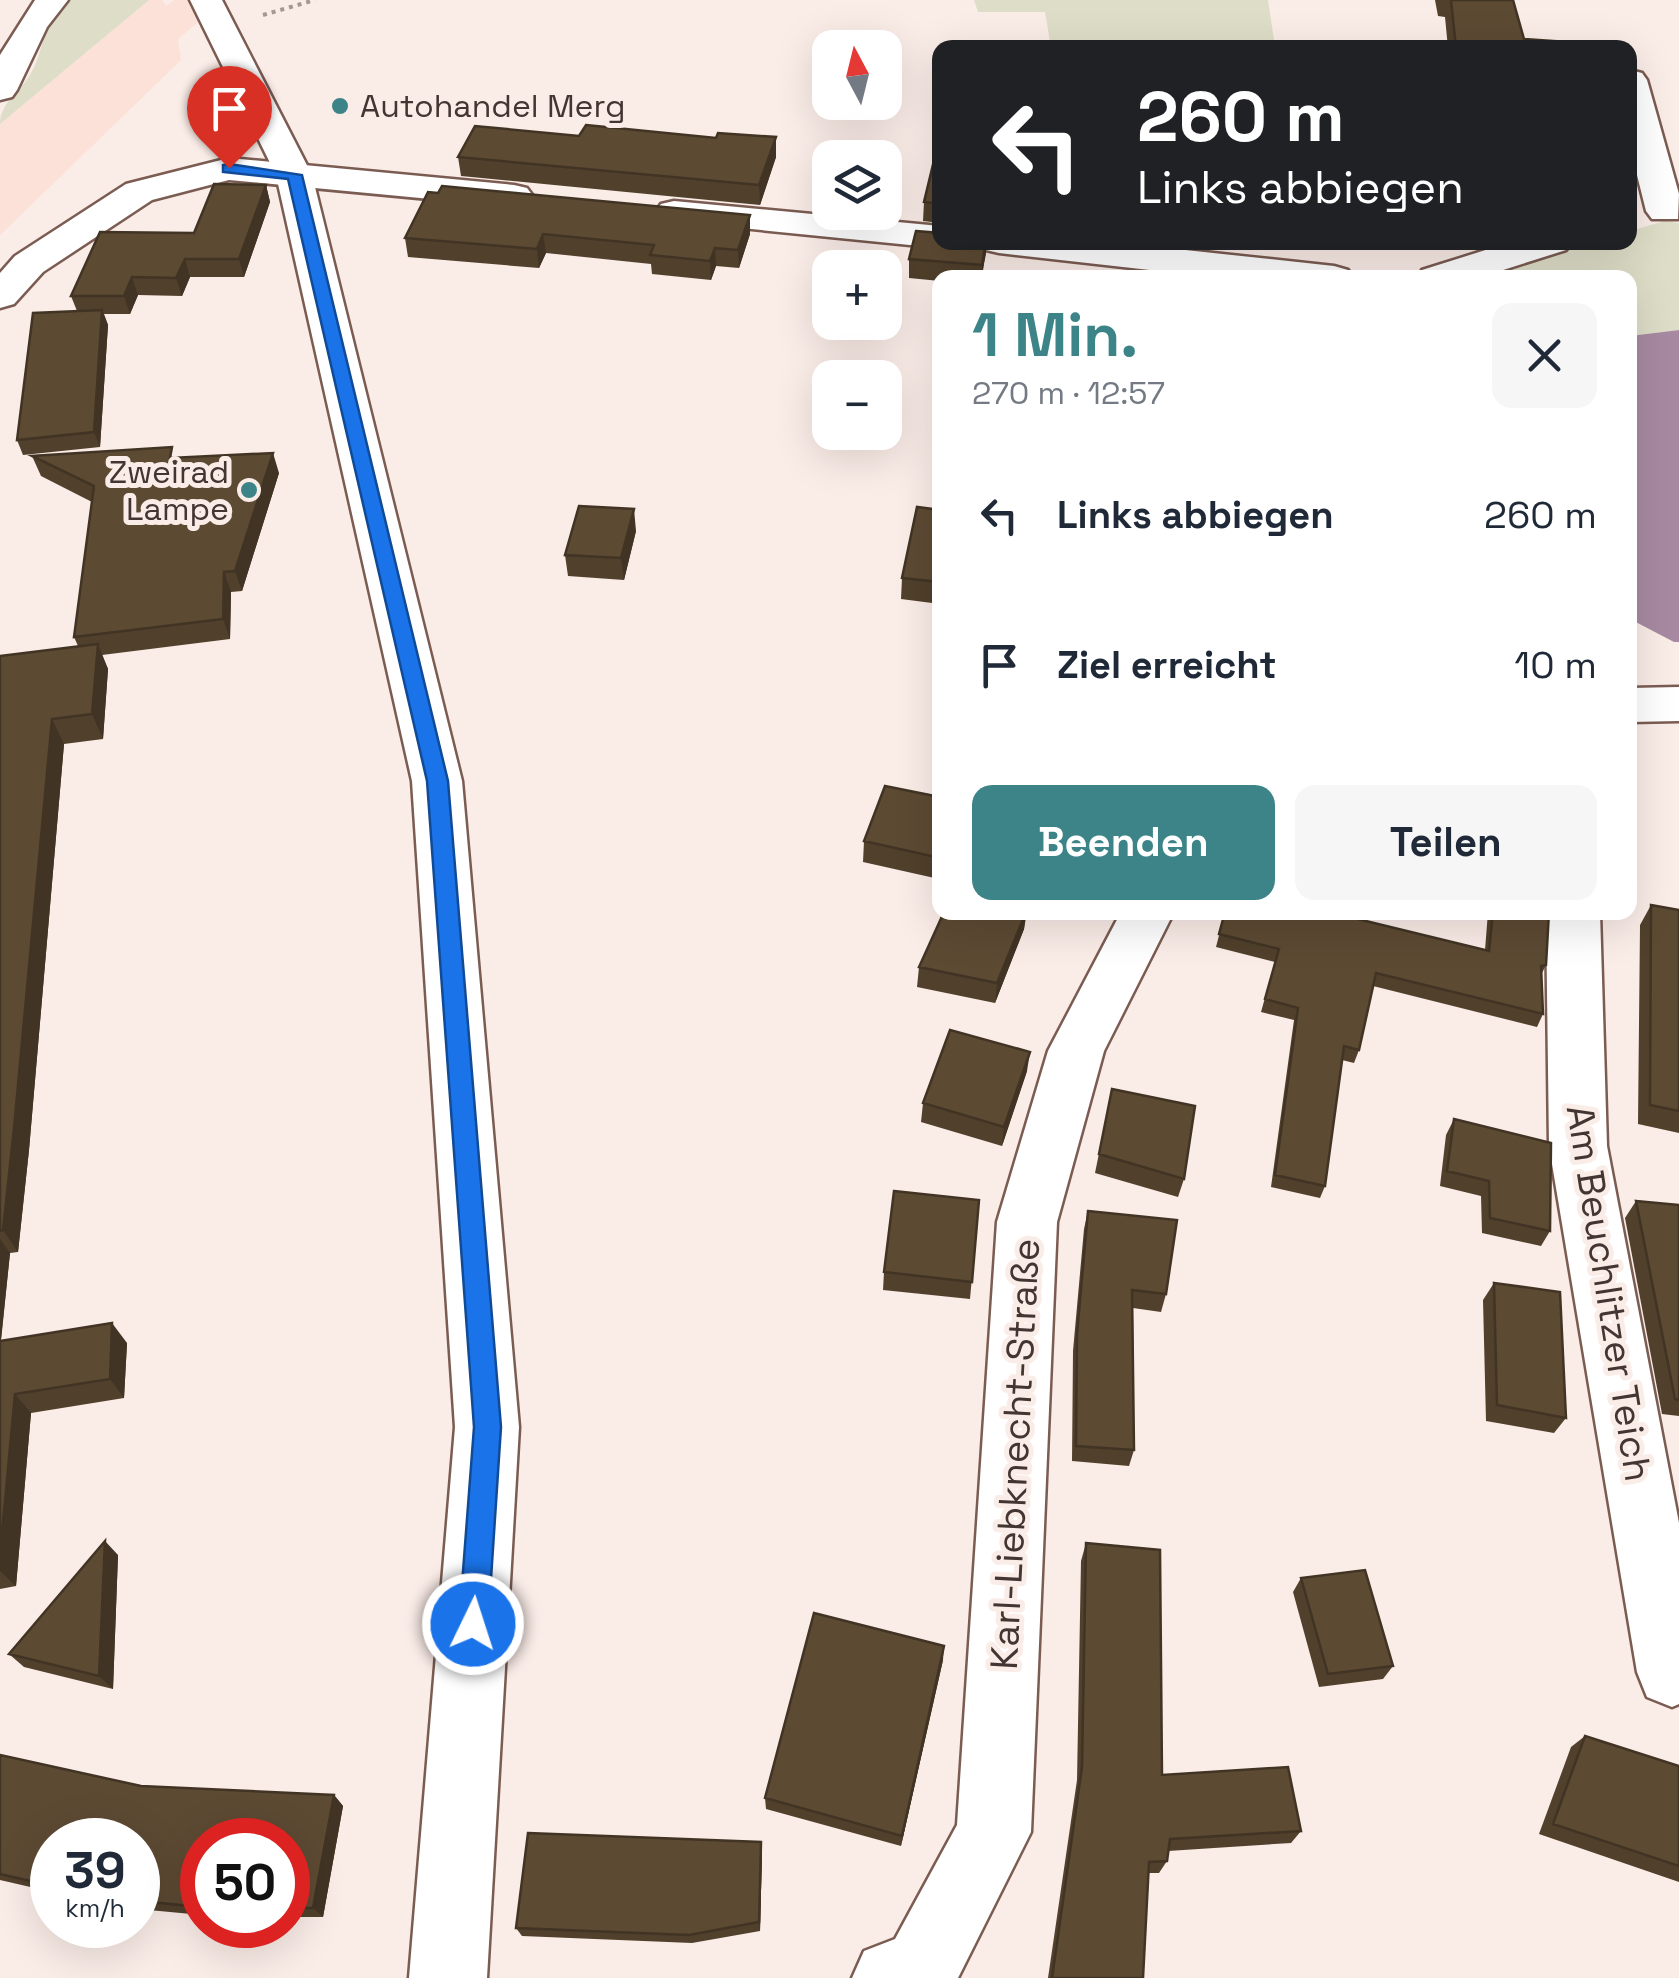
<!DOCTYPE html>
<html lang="de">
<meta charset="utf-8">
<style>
:root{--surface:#fff;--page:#f6f6f7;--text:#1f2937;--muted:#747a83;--accent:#3c8488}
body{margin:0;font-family:"Space Grotesk",sans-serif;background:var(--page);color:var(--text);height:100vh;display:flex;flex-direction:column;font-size:38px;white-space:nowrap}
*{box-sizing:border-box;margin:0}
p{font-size:32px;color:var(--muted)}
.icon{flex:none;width:55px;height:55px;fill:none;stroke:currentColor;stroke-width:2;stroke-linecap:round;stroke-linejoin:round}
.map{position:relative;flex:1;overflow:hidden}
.details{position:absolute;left:932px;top:270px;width:705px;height:650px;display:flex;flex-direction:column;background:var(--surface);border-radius:20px;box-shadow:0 10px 40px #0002}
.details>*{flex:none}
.hud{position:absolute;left:932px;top:40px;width:705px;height:210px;border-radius:20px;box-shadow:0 10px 40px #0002;background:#202124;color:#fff;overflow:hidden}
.needle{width:65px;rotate:353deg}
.buttons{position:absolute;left:812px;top:30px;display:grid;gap:20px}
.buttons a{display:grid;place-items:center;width:90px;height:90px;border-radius:20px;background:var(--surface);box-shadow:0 10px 40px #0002;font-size:50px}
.speed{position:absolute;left:30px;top:1818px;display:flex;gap:20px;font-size:50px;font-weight:700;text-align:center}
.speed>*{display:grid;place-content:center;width:130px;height:130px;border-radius:50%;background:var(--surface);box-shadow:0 10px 40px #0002;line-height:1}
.speed small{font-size:25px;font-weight:400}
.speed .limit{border:15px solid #d22;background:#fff;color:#111}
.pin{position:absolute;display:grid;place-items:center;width:85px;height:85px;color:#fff;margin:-102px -42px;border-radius:50% 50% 50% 0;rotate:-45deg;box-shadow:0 0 10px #0007}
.pin .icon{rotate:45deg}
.me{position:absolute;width:110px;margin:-55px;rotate:4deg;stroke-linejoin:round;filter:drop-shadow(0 0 8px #0008)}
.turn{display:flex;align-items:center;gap:35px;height:210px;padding:0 40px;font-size:45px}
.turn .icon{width:130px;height:130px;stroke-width:2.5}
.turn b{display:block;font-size:70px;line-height:85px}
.round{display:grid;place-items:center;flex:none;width:105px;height:105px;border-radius:20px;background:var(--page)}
.overview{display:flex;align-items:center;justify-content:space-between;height:170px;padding:0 40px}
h1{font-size:60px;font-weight:800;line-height:75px;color:var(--accent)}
.action{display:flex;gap:20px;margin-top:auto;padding:20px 40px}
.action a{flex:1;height:115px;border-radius:20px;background:var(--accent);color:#fff;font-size:40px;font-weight:800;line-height:115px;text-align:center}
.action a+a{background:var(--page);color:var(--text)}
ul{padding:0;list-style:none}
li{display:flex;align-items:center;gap:30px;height:150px;padding:0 40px}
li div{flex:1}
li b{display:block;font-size:38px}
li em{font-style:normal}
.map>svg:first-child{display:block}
.built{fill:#fce1d8}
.green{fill:#deddc7}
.water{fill:#a78aa1}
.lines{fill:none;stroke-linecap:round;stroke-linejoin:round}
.minor-casing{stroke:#7b5c52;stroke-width:5}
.major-casing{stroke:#7b5c52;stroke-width:5}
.path{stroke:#a59792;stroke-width:4;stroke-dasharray:4 5;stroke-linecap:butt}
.minor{fill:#fff;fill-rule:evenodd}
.major{fill:#fff;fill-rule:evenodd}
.wall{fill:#50402c}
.shaded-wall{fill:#413424}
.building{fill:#5d4a33;stroke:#413424;stroke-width:2.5}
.route{fill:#1a73e8;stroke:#114b97;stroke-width:2.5}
.poi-dot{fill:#3c8488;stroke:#faece7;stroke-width:4}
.labels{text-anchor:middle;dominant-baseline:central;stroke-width:10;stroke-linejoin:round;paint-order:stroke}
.far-poi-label{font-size:32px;fill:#433531;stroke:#faece7;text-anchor:start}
.street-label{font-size:38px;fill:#433531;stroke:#faece7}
</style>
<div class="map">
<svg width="1679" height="1978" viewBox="0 0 1679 1978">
<rect width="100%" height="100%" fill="#faece7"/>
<path class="built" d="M 149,0 L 162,0 L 166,6 L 174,0 L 224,0 L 178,39 L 181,60 L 0,235 L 0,124 Z"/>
<path class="green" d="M 64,0 L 149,0 L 0,124 C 0,104 17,94 28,78 C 45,53 39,31 64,0 Z
M 974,0 L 1268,0 L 1275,47 L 1051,47 L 1045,12 L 978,12 Z
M 1665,221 L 1679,223 L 1679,330 L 1630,336 L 1630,278 L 1468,278 L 1590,243 L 1630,242 L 1630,231 Z"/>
<path class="water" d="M 1679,330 L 1679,642 L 1674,642 L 1630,619 L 1630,336 Z"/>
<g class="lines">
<defs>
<path id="minor" d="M 35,0 L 68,0 L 47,27 L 17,90 L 12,97 L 0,100 L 0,55 Z
M 1630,70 L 1642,73 L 1647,80 L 1679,194 L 1678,219 L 1652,219 L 1646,211 L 1630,147 Z
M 229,158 L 514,185 L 527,188 L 533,196 L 527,204 L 514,207 L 229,180 L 152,200 L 43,272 L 14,304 L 0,308 L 0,273 L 15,256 L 126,184 Z
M 674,201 L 940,226 L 940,242 L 955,242 L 940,248 L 661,220 L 655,212 L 661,204 Z
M 980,242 L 1111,242 L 1334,266 L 1348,270 L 1353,278 L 1221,278 L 999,253 L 986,250 Z
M 1511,242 L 1572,242 L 1566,250 L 1478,278 L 1417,278 L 1422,270 Z
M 1679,687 L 1679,721 L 1630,722 L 1630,688 Z
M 1121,912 L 1174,912 L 1104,1051 L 1057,1222 L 1031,1832 L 958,1978 L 852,1978 L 864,1951 L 895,1939 L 957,1825 L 997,1222 L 1048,1051 Z
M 1546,912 L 1600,912 L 1607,1146 L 1679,1523 L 1679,1704 L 1672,1707 L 1647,1697 L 1637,1672 L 1549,1146 Z"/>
<path id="major" d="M 190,0 L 222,0 L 312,175 L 462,781 L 519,1427 L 487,1978 L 409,1978 L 455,1427 L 412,781 L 276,175 Z"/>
</defs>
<use href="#minor" class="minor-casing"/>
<use href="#major" class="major-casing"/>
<path class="path" d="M 263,15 L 315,0"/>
<use href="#minor" class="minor"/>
<use href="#major" class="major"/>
</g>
<path class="wall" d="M 1435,0 L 1513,0 L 1524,39 L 1568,48 L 1448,48 L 1445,17 L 1438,16 Z
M 940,148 L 940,223 L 923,221 L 924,202 Z
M 458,157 L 776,157 L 760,205 L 461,176 Z
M 266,185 L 270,202 L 244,277 L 190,277 L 182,296 L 138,295 L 130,314 L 104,314 L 108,325 L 100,447 L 23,455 L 17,440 L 77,311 L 71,296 L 194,233 Z
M 428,192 L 750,234 L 739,268 L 716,266 L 711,280 L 652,274 L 651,264 L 546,253 L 539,268 L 408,257 L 405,238 Z
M 940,242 L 987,242 L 982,278 L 940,278 L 940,281 L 909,278 L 909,259 Z
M 32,456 L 175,458 L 279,473 L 242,591 L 231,592 L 230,639 L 102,655 L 108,669 L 103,739 L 64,744 L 29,1150 L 18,1252 L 10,1253 L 1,1341 L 127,1343 L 124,1398 L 31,1413 L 16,1586 L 0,1589 L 0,656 L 78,646 L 74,637 L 92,502 L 41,476 Z
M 940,479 L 940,604 L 901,599 L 902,578 L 933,509 Z
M 636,531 L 624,580 L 568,576 L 565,555 Z
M 940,797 L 939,879 L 863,862 L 864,841 Z
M 1651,905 L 1679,910 L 1679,1133 L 1638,1124 L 1640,925 Z
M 944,912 L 1027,912 L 1024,929 L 995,1003 L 917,987 L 919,967 Z
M 1225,912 L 1485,950 L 1488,912 L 1549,912 L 1546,965 L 1541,975 L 1543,1014 L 1537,1027 L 1373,986 L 1359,1050 L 1354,1063 L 1342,1060 L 1325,1186 L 1320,1198 L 1271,1187 L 1294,1020 L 1261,1012 L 1275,962 L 1216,947 Z
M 1027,1071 L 1002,1146 L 921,1122 L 923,1103 Z
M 1112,1089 L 1184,1179 L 1178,1197 L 1095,1173 Z
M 1454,1119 L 1550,1231 L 1541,1246 L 1482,1233 L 1481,1196 L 1440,1186 L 1446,1135 Z
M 979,1200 L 970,1299 L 883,1290 L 884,1272 Z
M 1636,1201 L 1679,1205 L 1679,1416 L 1662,1414 L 1625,1218 Z
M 1088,1211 L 1166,1294 L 1161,1312 L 1133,1308 L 1134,1450 L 1129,1466 L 1072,1461 L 1073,1351 L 1084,1229 Z
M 1494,1283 L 1566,1418 L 1554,1433 L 1486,1421 L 1483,1300 Z
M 1086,1543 L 1162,1775 L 1301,1831 L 1291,1843 L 1168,1851 L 1167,1861 L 1159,1873 L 1148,1873 L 1143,1978 L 1048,1978 L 1077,1780 L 1081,1561 Z
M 118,1555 L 113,1689 L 24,1667 L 9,1654 Z
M 1301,1578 L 1393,1666 L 1383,1679 L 1319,1687 L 1293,1592 Z
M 943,1660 L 901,1846 L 766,1809 L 765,1798 Z
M 1585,1736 L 1679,1766 L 1679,1882 L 1539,1834 L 1571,1747 Z
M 0,1755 L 141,1786 L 334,1795 L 343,1806 L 323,1917 L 288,1917 L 288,1840 L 202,1840 L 202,1915 L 138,1909 L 138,1840 L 52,1840 L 52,1892 L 0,1880 Z
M 761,1842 L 762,1852 L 760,1931 L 692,1943 L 522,1936 L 516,1928 Z"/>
<path class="shaded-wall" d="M 776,137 L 776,157 L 760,205 L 759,185 Z
M 266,185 L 270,202 L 244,277 L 239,259 Z
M 750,215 L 750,234 L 739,268 L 738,250 Z
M 543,234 L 546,253 L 539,268 L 537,249 Z
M 986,242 L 986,254 L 981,278 L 982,265 Z
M 715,248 L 716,266 L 711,280 L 710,261 Z
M 185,259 L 190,277 L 182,296 L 176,278 Z
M 132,277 L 138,295 L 130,314 L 124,296 Z
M 102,310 L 108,325 L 100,447 L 94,432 Z
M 273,453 L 279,473 L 242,591 L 235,571 Z
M 634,509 L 636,531 L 624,580 L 621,558 Z
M 224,572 L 231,592 L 230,639 L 223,619 Z
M 98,644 L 108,669 L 103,739 L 92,714 Z
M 52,719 L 64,744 L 29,1150 L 18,1252 L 3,1230 Z
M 1026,912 L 1024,929 L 995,1003 L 997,983 Z
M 1030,1052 L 1027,1071 L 1002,1146 L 1004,1127 Z
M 0,1239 L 10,1253 L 0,1348 Z
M 112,1323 L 127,1343 L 124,1398 L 110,1379 Z
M 15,1394 L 31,1413 L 16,1586 L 0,1571 L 0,1554 Z
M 105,1541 L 118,1555 L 113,1689 L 99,1676 Z
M 944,1646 L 943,1660 L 901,1846 L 902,1836 Z
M 334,1795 L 343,1806 L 323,1917 L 313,1908 Z
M 761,1842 L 762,1852 L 760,1931 L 759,1922 Z"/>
<path class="building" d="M 1451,0 L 1513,0 L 1524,39 L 1567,42 L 1568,48 L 1456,48 Z
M 586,125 L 716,138 L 718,133 L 776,137 L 759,185 L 458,157 L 475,126 L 579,136 Z
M 937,148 L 940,148 L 940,204 L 924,202 Z
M 214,184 L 266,185 L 239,259 L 185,259 L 176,278 L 132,277 L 124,296 L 71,296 L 100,232 L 194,233 Z
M 442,186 L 750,215 L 738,250 L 715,248 L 710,261 L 650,255 L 654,245 L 543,234 L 537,249 L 405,238 L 428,192 L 438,193 Z
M 916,231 L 940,233 L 940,242 L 986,242 L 982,265 L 909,259 Z
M 102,310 L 94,432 L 17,440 L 33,313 Z
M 172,447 L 170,458 L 273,453 L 235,571 L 224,572 L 223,619 L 74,637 L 94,486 L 32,456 Z
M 940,479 L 940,582 L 902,578 L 917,507 L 933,509 Z
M 579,506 L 634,509 L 621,558 L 565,555 Z
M 98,644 L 92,714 L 52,719 L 14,1128 L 3,1230 L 0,1231 L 0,656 Z
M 885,786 L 940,797 L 940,858 L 864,841 Z
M 1651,905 L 1679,910 L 1679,1111 L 1650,1105 Z
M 944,912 L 1026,912 L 997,983 L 919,967 Z
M 1225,912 L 1329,912 L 1489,951 L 1493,912 L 1549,912 L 1546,965 L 1541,966 L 1543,1014 L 1376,973 L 1359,1050 L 1344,1046 L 1325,1186 L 1275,1175 L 1298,1008 L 1265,999 L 1279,949 L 1219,934 Z
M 950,1030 L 1030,1052 L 1004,1127 L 923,1103 Z
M 1112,1089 L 1195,1106 L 1184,1179 L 1099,1154 Z
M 1454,1119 L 1551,1143 L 1550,1231 L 1490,1218 L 1489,1181 L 1447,1171 Z
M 894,1191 L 979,1200 L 972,1282 L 884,1272 Z
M 1636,1201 L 1679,1205 L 1679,1400 L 1675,1399 Z
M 1088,1211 L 1177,1220 L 1166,1294 L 1132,1290 L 1134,1450 L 1076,1446 L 1077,1334 Z
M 1494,1283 L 1560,1292 L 1566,1418 L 1497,1405 Z
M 112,1323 L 110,1379 L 15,1394 L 0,1554 L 0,1341 Z
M 105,1541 L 99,1676 L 9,1654 Z
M 1086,1543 L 1160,1550 L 1162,1775 L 1288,1767 L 1301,1831 L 1170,1839 L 1167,1861 L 1149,1862 L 1143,1978 L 1052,1978 L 1082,1767 Z
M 1365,1570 L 1393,1666 L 1328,1674 L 1301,1578 Z
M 814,1613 L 944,1646 L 902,1836 L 765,1798 Z
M 1585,1736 L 1679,1766 L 1679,1866 L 1553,1824 Z
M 0,1755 L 141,1786 L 334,1795 L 313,1908 L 288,1908 L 288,1840 L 202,1840 L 202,1907 L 138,1901 L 138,1840 L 52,1840 L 52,1886 L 0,1874 Z
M 528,1833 L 761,1842 L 759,1922 L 689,1935 L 516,1928 Z"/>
<path class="route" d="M 229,164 L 302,175 L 448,781 L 501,1427 L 488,1624 L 483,1634 L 473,1638 L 463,1634 L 459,1624 L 474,1427 L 427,781 L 288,179 L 223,172 L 223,165 Z"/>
<g class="poi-dot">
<circle cx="340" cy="106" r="10"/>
<circle cx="249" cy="490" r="10"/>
</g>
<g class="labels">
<g class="far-poi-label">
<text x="360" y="106">Autohandel Merg</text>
<text x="229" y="472" text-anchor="end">Zweirad<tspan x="229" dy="37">Lampe</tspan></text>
</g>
<g class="street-label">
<text transform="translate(1609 1293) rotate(81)">Am Beuchlitzer Teich</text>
<text transform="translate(1015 1454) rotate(-87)">Karl-Liebknecht-Straße</text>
</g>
</g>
</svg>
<div class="buttons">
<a><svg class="needle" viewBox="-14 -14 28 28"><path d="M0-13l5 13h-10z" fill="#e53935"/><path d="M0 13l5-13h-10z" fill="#747a83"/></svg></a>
<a><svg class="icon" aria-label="layers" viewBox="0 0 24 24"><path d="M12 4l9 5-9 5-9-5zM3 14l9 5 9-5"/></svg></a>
<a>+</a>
<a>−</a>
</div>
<div class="speed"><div>39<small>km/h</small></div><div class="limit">50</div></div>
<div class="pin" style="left:229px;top:168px;background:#d93025"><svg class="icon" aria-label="arrive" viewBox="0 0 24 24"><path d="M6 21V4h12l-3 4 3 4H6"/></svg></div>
<svg class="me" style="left:473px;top:1624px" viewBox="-20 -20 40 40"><circle r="17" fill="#1a73e8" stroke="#fff" stroke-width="3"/><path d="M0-11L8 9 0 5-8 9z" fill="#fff"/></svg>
<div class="hud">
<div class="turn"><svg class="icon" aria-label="left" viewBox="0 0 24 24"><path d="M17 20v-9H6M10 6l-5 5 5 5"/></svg><div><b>260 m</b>Links abbiegen</div></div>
</div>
<section class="details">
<div class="overview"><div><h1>1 Min.</h1><p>270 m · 12:57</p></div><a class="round"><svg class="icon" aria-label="close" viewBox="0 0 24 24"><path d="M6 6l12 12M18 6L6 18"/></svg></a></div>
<ul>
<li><svg class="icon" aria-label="left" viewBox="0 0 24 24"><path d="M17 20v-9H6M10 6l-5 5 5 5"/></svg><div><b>Links abbiegen</b></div><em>260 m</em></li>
<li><svg class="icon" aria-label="arrive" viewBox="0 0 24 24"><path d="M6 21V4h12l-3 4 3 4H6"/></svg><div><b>Ziel erreicht</b></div><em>10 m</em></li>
</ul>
<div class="action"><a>Beenden</a><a>Teilen</a></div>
</section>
</div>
